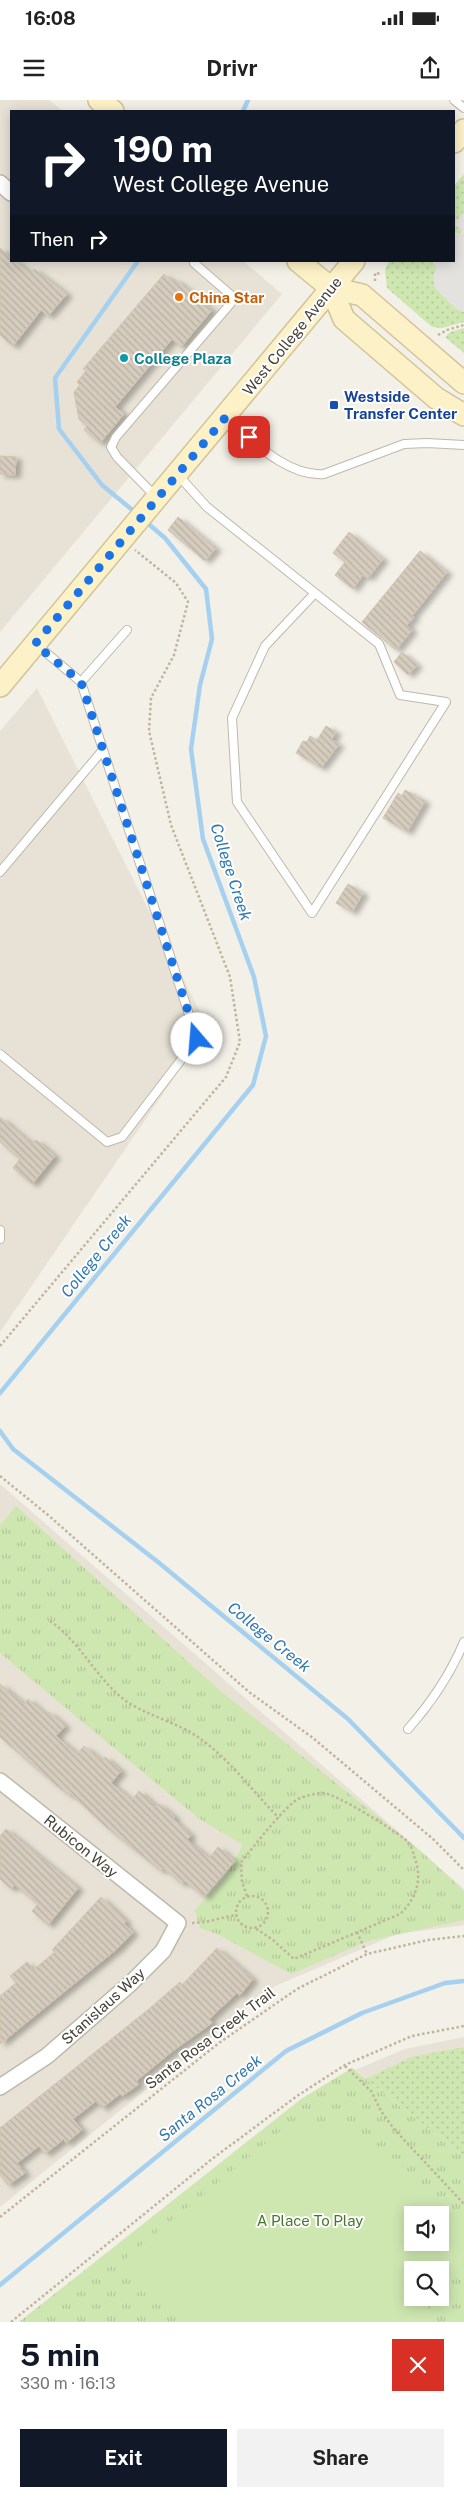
<!DOCTYPE html>
<meta charset="utf-8">
<style>
:root{--surface:#fff;--page:#f2f2f2;--text:#222;--muted:#767676;--accent:#111827}
body{margin:0;font-family:"Public Sans",sans-serif;background:var(--page);color:var(--text);height:100vh;display:flex;flex-direction:column;font-size:19px;white-space:nowrap}
*{box-sizing:border-box;margin:0}
p{font-size:16px;color:var(--muted)}
.icon{flex:none;width:28px;height:28px;fill:none;stroke:currentColor;stroke-width:2;stroke-linecap:round;stroke-linejoin:round}
.map{position:relative;height:2222px;overflow:hidden}
.panel{display:flex;flex-direction:column;background:var(--surface);flex:1}
.panel>*{flex:none}
.banner{position:absolute;left:10px;top:10px;width:445px;height:152px;border-radius:0px;box-shadow:0 2px 12px #0003;background:#111827;color:#fff;overflow:hidden}
.controls{position:absolute;left:404px;top:2106px;display:grid;gap:10px}
.controls a{display:grid;place-items:center;width:45px;height:45px;border-radius:0px;background:var(--surface);box-shadow:0 2px 12px #0003;font-size:25px}
.pin{position:absolute;display:grid;place-items:center;width:42px;height:42px;color:#fff;margin:-21px;border-radius:10px;box-shadow:0 2px 8px #0006}
.me{position:absolute;width:55px;margin:-28px;rotate:342deg;stroke-linejoin:round;filter:drop-shadow(0 0 4px #0008)}
.turn{display:flex;align-items:center;gap:18px;height:105px;padding:0 20px;font-size:22px}
.turn .icon{width:65px;height:65px;stroke-width:2.5}
.turn b{display:block;font-size:35px;line-height:42px}
.then{display:flex;align-items:center;height:48px;padding:0 20px;background:#0003;gap:10px;font-size:19px}
.round{display:grid;place-items:center;flex:none;width:52px;height:52px;border-radius:0px;background:var(--page)}
.overview{display:flex;align-items:center;justify-content:space-between;height:85px;padding:0 20px}
h1{font-size:30px;font-weight:700;line-height:38px;color:var(--accent)}
.action{display:flex;gap:10px;margin-top:auto;padding:10px 20px}
.action a{flex:1;height:58px;border-radius:0px;background:var(--accent);color:#fff;font-size:20px;font-weight:700;line-height:58px;text-align:center}
.action a+a{background:var(--page);color:var(--text)}
.status{display:flex;justify-content:space-between;align-items:center;height:35px;padding:0 25px;background:var(--surface);direction:ltr}
.status svg{height:14px;fill:currentColor}
header{display:flex;justify-content:space-between;align-items:center;height:65px;padding:0 20px;background:var(--surface);font-size:22px;font-weight:700}
.map>svg:first-child{display:block}
.residential{fill:#e7e2d5}
.grass{fill:url(#grass-tufts);fill-rule:evenodd}
.garden{fill:url(#garden-dots)}
.pitch{fill:#cee7b1;fill-rule:evenodd}
.parking{fill:#e4e2df}
.lines{fill:none;stroke-linecap:round;stroke-linejoin:round}
.stream{stroke:#a5d0ef;stroke-width:4.5}
.building{fill:url(#building-back-hatch);stroke:#cfc4b0;filter:url(#shadow)}
.lane-casing{stroke:#bfb8aa;stroke-width:10}
.street-casing{stroke:#bfb8aa;stroke-width:18}
.secondary-casing{stroke:#d2c498;stroke-width:24}
.path{stroke:#c0b49b;stroke-width:2.5;stroke-dasharray:2.5 2.5;stroke-linecap:butt}
.lane{stroke:#fff;stroke-width:8}
.street{stroke:#fff;stroke-width:15}
.secondary{stroke:#fdf1c7;stroke-width:21}
.route{stroke:#1a73e8;stroke-width:9;stroke-dasharray:0 16.2}
.food-dot{fill:#e8710a;stroke:#fff;stroke-width:2}
.culture-dot{fill:#0f9aa8;stroke:#fff;stroke-width:2}
.transit-dot{fill:#1a4fb4;stroke:#fff;stroke-width:2}
.labels{text-anchor:middle;dominant-baseline:central;stroke-width:4;stroke-linejoin:round;paint-order:stroke}
.food-label{font-size:15px;font-weight:bold;fill:#c56008;stroke:#fff;text-anchor:start}
.street-label{font-size:15px;fill:#464036;stroke:#fff}
.culture-label{font-size:15px;font-weight:bold;fill:#0d838f;stroke:#fff;text-anchor:start}
.transit-label{font-size:15px;font-weight:bold;fill:#164399;stroke:#fff;text-anchor:start}
.park-label{font-size:15px;fill:#47772a;stroke:#fff}
.water-label{font-size:16px;font-style:italic;fill:#3179b0;stroke:#fff}
</style>
<div class="status"><b>16:08</b><svg viewBox="0 0 49 12"><path d="M0 12V9h3v3zM5 12V6h3v6zM10 12V3h3v9zM15 12V0h3v12zM26 1h20v11H26zM47 4h2v5h-2z"/></svg></div>
<header><svg class="icon" aria-label="menu" viewBox="0 0 24 24"><path d="M4 6h16M4 12h16M4 18h16"/></svg>Drivr<svg class="icon" aria-label="share" viewBox="0 0 24 24"><path d="M12 15V3M7 8l5-5 5 5M5 13v7h14v-7"/></svg></header>
<div class="map">
<svg width="464" height="2222" viewBox="0 0 464 2222">
<defs>
<pattern id="grass-tufts" width="24" height="20" patternUnits="userSpaceOnUse" patternTransform="scale(1.25)"><rect width="24" height="20" fill="#cee7b1"/><path d="M3 7l-1-3M5 7V3M7 7l1-3M15 17l-1-3M17 17v-4M19 17l1-3" fill="none" stroke="#b2c799"/></pattern>
<pattern id="garden-dots" width="8" height="8" patternUnits="userSpaceOnUse" patternTransform="scale(1.25)"><rect width="8" height="8" fill="#cee7b1"/><path d="M2 2h.1M6 6h.1" fill="none" stroke="#b2c799" stroke-width="1.8" stroke-linecap="round"/></pattern>
<pattern id="building-back-hatch" width="6" height="6" patternUnits="userSpaceOnUse" patternTransform="scale(1.25)"><rect width="6" height="6" fill="#d5ccbd"/><path d="M-1 5l2 2M0 0l6 6M5-1l2 2" fill="none" stroke="#b8b0a3"/></pattern>
<filter id="shadow"><feDropShadow dx="5.5" dy="3" stdDeviation="2.5" flood-color="#0004"/></filter>
</defs>
<rect width="100%" height="100%" fill="#f3f0e7"/>
<path class="residential" d="M 0,0 L 49,0 L 63,11 L 11,11 L 11,161 L 243,161 L 282,194 L 0,532 Z
M 37,588 L 208,928 L 0,1232 L 0,631 Z
M 0,1384 L 464,1789 L 464,1825 L 397,1834 L 275,1886 L 0,2107 Z
M 464,1937 L 464,2057 L 355,1970 L 405,1949 Z"/>
<path class="grass" d="M 16,1406 L 217,1588 L 422,1752 L 464,1791 L 464,1820 L 368,1841 L 291,1874 L 217,1834 L 200,1828 L 195,1810 L 223,1780 L 243,1745 L 198,1718 L 0,1553 L 0,1425 Z
M 352,1968 L 464,2057 L 464,2222 L 19,2222 L 301,1999 ZM 412,2115 L 440,2115 L 440,2142 L 412,2142 ZM 412,2170 L 440,2170 L 440,2198 L 412,2198 Z"/>
<path class="garden" d="M 464,74 L 464,112 L 454,124 L 462,130 L 460,135 L 454,131 L 454,86 Z
M 389,161 L 431,161 L 437,167 L 434,175 L 455,208 L 464,212 L 464,222 L 442,228 L 432,227 L 387,188 L 385,170 Z
M 464,228 L 464,253 L 445,237 L 450,232 Z
M 464,1947 L 464,2057 L 366,1979 L 411,1957 Z"/>
<path class="pitch" d="M 302,2023 C 322,2024 343,2028 361,2038 C 396,2058 433,2096 464,2123 L 464,2155 L 440,2189 L 440,2170 L 412,2170 L 412,2198 L 434,2198 L 417,2222 L 180,2222 L 120,2163 L 289,2024 ZM 412,2115 L 440,2115 L 440,2142 L 412,2142 Z"/>
<path class="parking" d="M 464,112 L 464,212 L 455,208 L 435,188 L 433,178 L 437,167 L 431,161 L 454,161 L 454,131 L 458,135 L 463,132 L 454,124 Z"/>
<g class="lines">
<path class="stream" d="M 243,11 L 248,0
M 136,413 L 102,385 L 59,329 L 55,278 L 138,161
M 0,1293 L 253,985 L 266,936 L 254,877 L 203,739 L 191,649 L 200,585 L 212,539 L 206,489 L 165,438 L 145,421
M 0,1331 L 13,1349 L 158,1462 L 348,1619 L 464,1738
M 0,2185 L 286,1951 L 362,1913 L 445,1883 L 464,1881"/>
</g>
<path class="building" d="M 0,148 L 11,158 L 11,161 L 16,161 L 30,173 L 34,169 L 67,194 L 48,216 L 41,210 L 13,246 L 0,235 Z
M 164,174 L 173,182 L 175,179 L 212,210 L 181,247 L 172,239 L 115,307 L 124,314 L 100,343 L 84,330 L 87,326 L 79,319 L 74,292 L 80,285 L 77,282 L 86,271 L 83,269 Z
M 0,356 L 16,357 L 15,375 L 0,374 Z
M 178,417 L 216,448 L 205,461 L 168,430 Z
M 349,432 L 383,459 L 368,478 L 363,475 L 353,489 L 335,475 L 345,462 L 333,453 Z
M 420,451 L 447,472 L 412,516 L 414,517 L 407,525 L 412,530 L 396,550 L 362,522 Z
M 402,552 L 417,565 L 408,575 L 394,562 Z
M 326,626 L 336,632 L 331,640 L 339,644 L 321,668 L 296,653 L 303,641 L 307,642 L 310,636 L 317,640 Z
M 405,690 L 425,701 L 407,732 L 383,718 L 398,693 L 402,696 Z
M 348,784 L 363,793 L 352,812 L 336,803 Z
M 0,1017 L 32,1044 L 36,1040 L 55,1056 L 32,1084 L 13,1068 L 20,1059 L 0,1042 Z
M 0,1584 L 24,1604 L 28,1599 L 46,1615 L 49,1612 L 65,1626 L 56,1636 L 77,1654 L 84,1646 L 102,1661 L 105,1657 L 121,1671 L 111,1683 L 132,1700 L 139,1691 L 156,1706 L 159,1704 L 175,1717 L 173,1719 L 191,1735 L 187,1740 L 209,1758 L 218,1747 L 235,1761 L 204,1797 L 185,1781 L 182,1784 L 163,1768 L 161,1771 L 106,1727 L 71,1694 L 70,1696 L 51,1681 L 0,1637 Z
M 6,1729 L 78,1788 L 48,1825 L 32,1811 L 38,1804 L 15,1785 L 11,1789 L 0,1779 L 0,1736 Z
M 101,1797 L 126,1821 L 124,1824 L 133,1832 L 118,1848 L 0,1944 L 0,1896 L 16,1883 L 10,1876 L 27,1862 L 33,1870 L 55,1852 L 52,1850 Z
M 217,1848 L 253,1879 L 240,1895 L 237,1893 L 209,1919 L 212,1923 L 174,1950 L 136,1981 L 139,1984 L 122,1996 L 120,1994 L 102,2008 L 96,2001 L 73,2019 L 82,2030 L 66,2043 L 64,2039 L 45,2054 L 39,2046 L 17,2063 L 25,2073 L 8,2085 L 0,2075 L 0,2028 L 149,1909 L 180,1882 L 182,1885 Z"/>
<g class="lines">
<defs>
<path id="lane" d="M 454,0 L 464,8
M 225,318 C 252,340 287,377 324,374 L 404,344 L 427,343 L 464,345
M 178,375 L 207,407 L 379,544 L 400,595 L 446,602 L 312,813 L 237,702 L 232,618 L 265,546 L 315,493
M 155,396 L 117,357 L 111,347 L 116,337 L 231,203 L 232,196 L 194,163 L 194,161
M 81,582 L 127,530
M 0,772 L 102,651
M 0,954 L 107,1042 L 122,1037 L 197,939 L 81,582 L 37,545
M 0,1130 L 0,1139
M 408,1629 C 432,1602 450,1575 464,1542"/>
<path id="street" d="M 0,83 L 11,93
M 0,1681 L 178,1823 L 163,1851 L 131,1883 L 47,1956 L 0,1987"/>
<path id="secondary" d="M 99,0 L 113,11
M 454,42 L 464,30
M 298,161 L 331,188 L 362,195 L 464,283
M 331,188 L 344,219 L 436,298 L 464,315
M 0,586 L 354,161"/>
</defs>
<use href="#lane" class="lane-casing"/>
<use href="#street" class="street-casing"/>
<use href="#secondary" class="secondary-casing"/>
<path class="path" d="M 375,181 L 375,173 L 382,174
M 438,235 L 447,230 L 464,225
M 0,1246 L 226,977 L 240,942 L 230,877 L 171,725 L 149,631 L 151,598 L 174,555 L 188,502 L 176,483 L 135,450
M 0,1376 L 48,1415 L 249,1592 L 313,1638 L 433,1739 L 464,1770
M 50,1521 C 81,1542 96,1579 126,1601 C 148,1616 176,1622 198,1637 C 231,1660 251,1690 279,1718
M236 1812a16 16 0 1 1 32 0a16 16 0 1 1-32 0Z
M 247,1796 L 242,1782 L 241,1762 C 252,1749 287,1703 300,1698 C 306,1696 316,1693 323,1693 C 335,1693 398,1732 408,1742 C 411,1745 413,1752 414,1756 C 423,1778 417,1798 400,1814 L 294,1859 L 273,1840 L 255,1828
M 192,1823 L 205,1822 L 235,1815
M 357,1832 L 367,1854
M 345,1966 L 371,1991 L 381,2011 L 394,2029 L 464,2104
M 0,2117 L 219,1943 L 297,1889 L 367,1854 L 428,1840 L 464,1836
M 11,2222 L 212,2059 L 297,1996 L 345,1965 L 412,1936 L 464,1926"/>
<use href="#lane" class="lane"/>
<use href="#street" class="street"/>
<use href="#secondary" class="secondary"/>
</g>
<g class="lines">
<path class="route" d="M 197,939 L 81,582 L 35,544 L 225,318 L 249,337"/>
</g>
<circle class="food-dot" cx="179" cy="197" r="5"/>
<circle class="culture-dot" cx="124" cy="258" r="5"/>
<rect class="transit-dot" x="329" y="300" width="10" height="10" rx="2.5"/>
<g class="labels">
<g class="food-label">
<text x="189" y="197">China Star</text>
</g>
<g class="street-label">
<text transform="translate(292 236) rotate(-51)">West College Avenue</text>
<text transform="translate(81 1746) rotate(39)">Rubicon Way</text>
<text transform="translate(103 1906) rotate(-42)">Stanislaus Way</text>
<text transform="translate(210 1938) rotate(-37)">Santa Rosa Creek Trail</text>
</g>
<g class="culture-label">
<text x="134" y="258">College Plaza</text>
</g>
<g class="transit-label">
<text x="344" y="296">Westside<tspan x="344" dy="17">Transfer Center</tspan></text>
</g>
<g class="park-label">
<text x="310" y="2120">A Place To Play</text>
</g>
<g class="water-label">
<text transform="translate(231 772) rotate(72)">College Creek</text>
<text transform="translate(96 1156) rotate(-51)">College Creek</text>
<text transform="translate(269 1537) rotate(39)">College Creek</text>
<text transform="translate(210 1998) rotate(-39)">Santa Rosa Creek</text>
</g>
</g>
</svg>
<div class="controls">
<a><svg class="icon" aria-label="sound" viewBox="0 0 24 24"><path d="M4 9h4l5-4v14l-5-4H4zM17 9q2 3 0 6"/></svg></a>
<a><svg class="icon" aria-label="search" viewBox="0 0 24 24"><circle cx="10" cy="10" r="6"/><path d="M15 15l6 6"/></svg></a>
</div>
<div class="pin" style="left:249px;top:337px;background:#d93025"><svg class="icon" aria-label="arrive" viewBox="0 0 24 24"><path d="M6 21V4h12l-3 4 3 4H6"/></svg></div>
<svg class="me" style="left:197px;top:939px" viewBox="-20 -20 40 40"><circle r="19" fill="#fff"/><path d="M0-13L10 11 0 6-10 11z" fill="#1a73e8"/></svg>
<div class="banner">
<div class="turn"><svg class="icon" aria-label="right" viewBox="0 0 24 24"><path d="M7 20v-9h11M14 6l5 5-5 5"/></svg><div><b>190 m</b>West College Avenue</div></div>
<div class="then">Then<svg class="icon" aria-label="right" viewBox="0 0 24 24"><path d="M7 20v-9h11M14 6l5 5-5 5"/></svg></div>
</div>
</div>
<section class="panel">
<div class="overview"><div><h1>5 min</h1><p>330 m · 16:13</p></div><a class="round" style="background:#d93025;color:#fff"><svg class="icon" aria-label="close" viewBox="0 0 24 24"><path d="M6 6l12 12M18 6L6 18"/></svg></a></div>
<div class="action"><a>Exit</a><a>Share</a></div>
</section>
